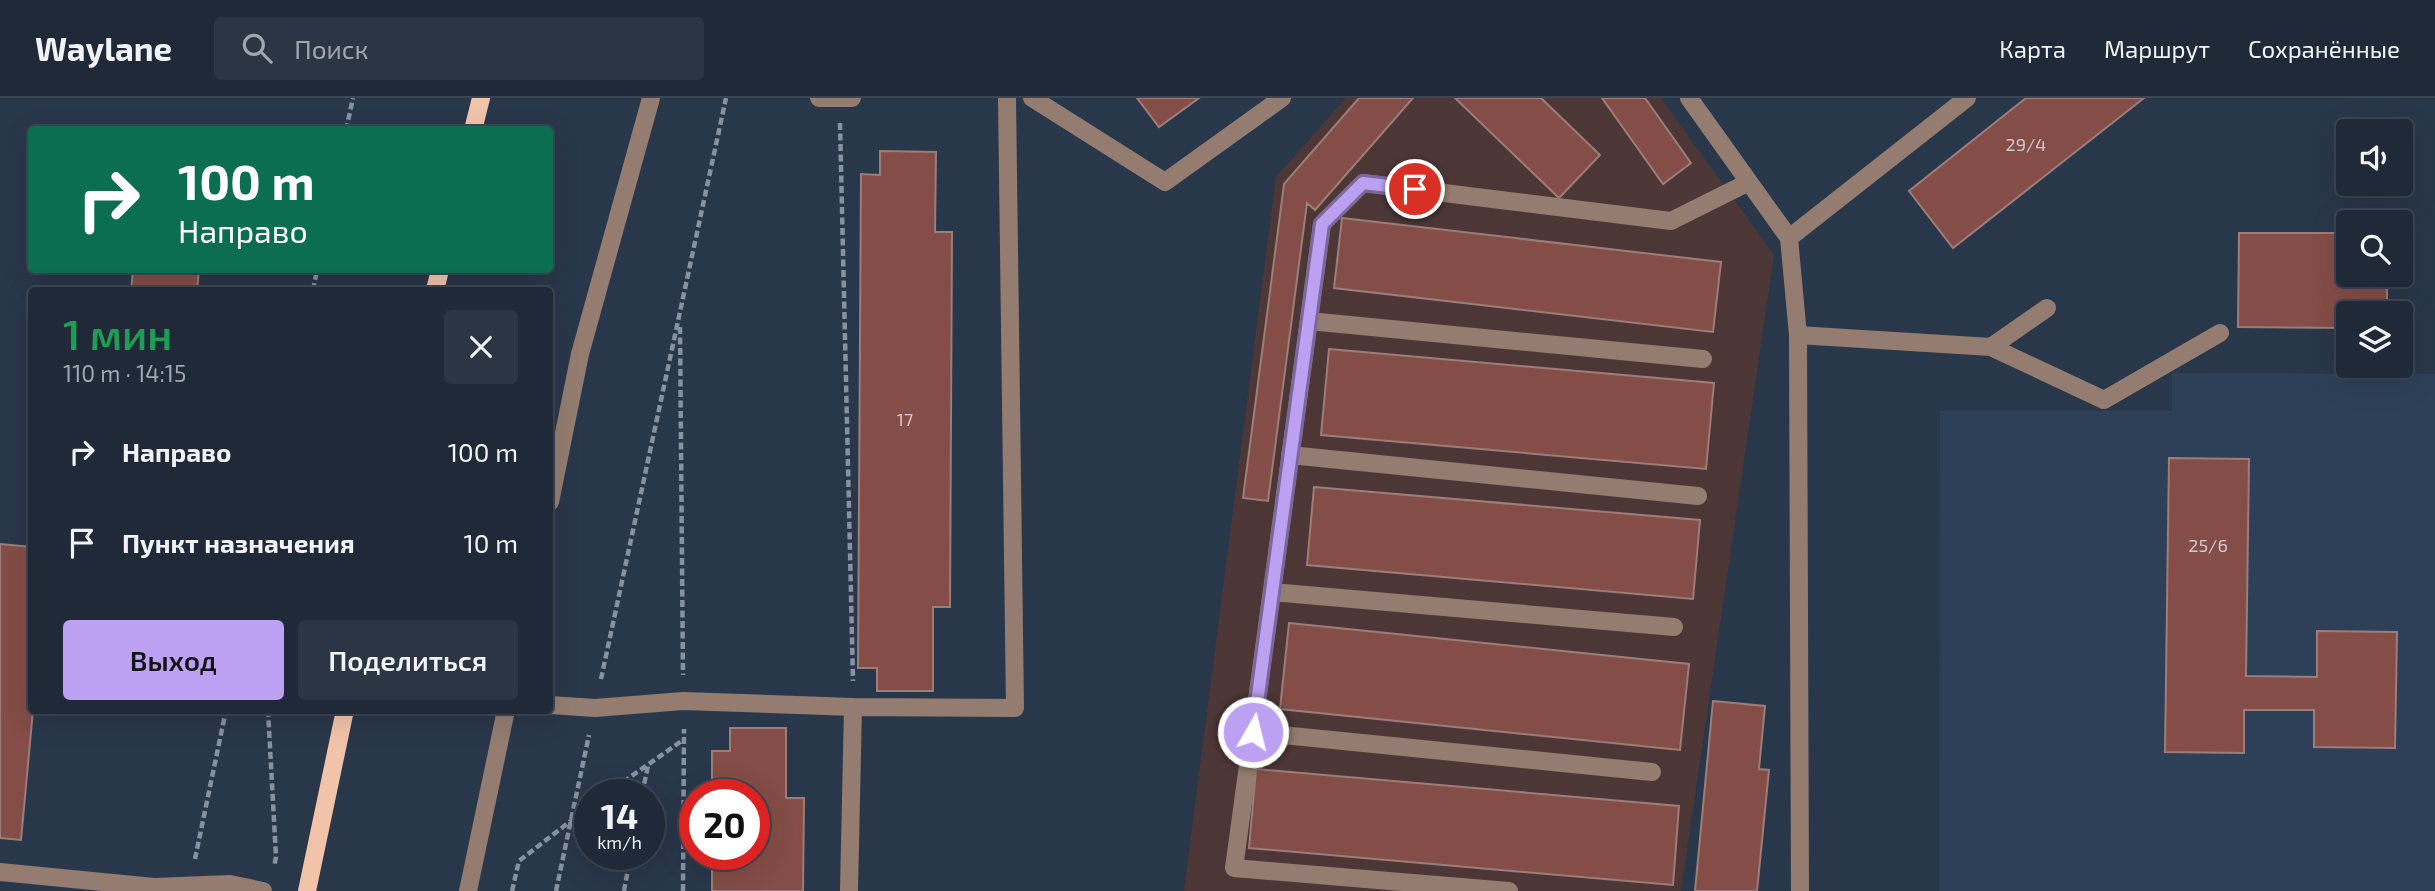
<!DOCTYPE html>
<html lang="ru">
<meta charset="utf-8">
<style>
:root{--surface:#1f2938;--page:#2c3543;--text:#f1f3f6;--muted:#a1a6ae;--line:#3c4553;--accent:#bca0f2}
body{margin:0;font-family:"Exo 2",sans-serif;background:var(--page);color:var(--text);height:100vh;display:flex;flex-direction:column;font-size:26px;white-space:nowrap}
*{box-sizing:border-box;margin:0}
p{font-size:23px;color:var(--muted)}
.icon{flex:none;width:38px;height:38px;fill:none;stroke:currentColor;stroke-width:2;stroke-linecap:round;stroke-linejoin:round}
.map{position:relative;flex:1;overflow:hidden}
.sheet{position:absolute;left:28px;top:189px;width:525px;height:427px;display:flex;flex-direction:column;background:var(--surface);border-radius:7px;box-shadow:0 7px 28px #0002,0 0 0 2px var(--line)}
.sheet>*{flex:none}
.guide{position:absolute;left:28px;top:28px;width:525px;height:147px;border-radius:7px;box-shadow:0 7px 28px #0002,0 0 0 2px var(--line);background:#0b6e4f;color:#fff;overflow:hidden}
.fabs{position:absolute;left:2336px;top:21px;display:grid;gap:14px}
.fabs a{display:grid;place-items:center;width:77px;height:77px;border-radius:7px;background:var(--surface);box-shadow:0 7px 28px #0002,0 0 0 2px var(--line);font-size:35px}
.speed{position:absolute;left:574px;top:681px;display:flex;gap:14px;font-size:35px;font-weight:700;text-align:center}
.speed>*{display:grid;place-content:center;width:91px;height:91px;border-radius:50%;background:var(--surface);box-shadow:0 7px 28px #0002,0 0 0 2px var(--line);line-height:1}
.speed small{font-size:18px;font-weight:400}
.speed .limit{border:10px solid #d22;background:#fff;color:#111}
.pin{position:absolute;display:grid;place-items:center;width:60px;height:60px;color:#fff;margin:-30px;border:4px solid #fff;border-radius:50%;box-shadow:0 2px 7px #0007}
.me{position:absolute;width:77px;margin:-38px;rotate:8deg;stroke-linejoin:round;filter:drop-shadow(0 0 5px #0008)}
.turn{display:flex;align-items:center;gap:24px;height:147px;padding:0 35px;font-size:32px}
.turn .icon{width:91px;height:91px;stroke-width:2.5}
.turn b{display:block;font-size:49px;line-height:60px}
.round{display:grid;place-items:center;flex:none;width:74px;height:74px;border-radius:7px;background:var(--page)}
.headline{display:flex;align-items:center;justify-content:space-between;height:119px;padding:0 35px}
h1{font-size:42px;font-weight:600;line-height:52px;color:#1e9e55}
.button{display:flex;gap:14px;margin-top:auto;padding:14px 35px}
.button a{flex:1;height:80px;border-radius:7px;background:var(--accent);color:#111;font-size:28px;font-weight:600;line-height:80px;text-align:center}
.button a+a{background:var(--page);color:var(--text)}
ul{padding:0;list-style:none}
li{display:flex;align-items:center;gap:21px;height:91px;padding:0 35px}
li div{flex:1}
li b{display:block;font-size:26px}
li em{font-style:normal}
header{display:flex;align-items:center;gap:42px;box-sizing:border-box;height:98px;padding:0 35px;background:var(--surface);border-bottom:2px solid var(--line)}
header strong{font-size:33px}
nav{display:flex;gap:38px;margin-inline-start:auto;font-size:24px}
.search{width:490px;height:63px;background:var(--page);display:flex;align-items:center;gap:18px;box-sizing:border-box;padding:0 24px;border-radius:7px;color:var(--muted);font-size:26px}
.map>svg:first-child{display:block}
.industrial{fill:#4c3736}
.built{fill:#2e4058}
.building{fill:#844d47;stroke:#9c7d79;stroke-width:2}
.lines{fill:none;stroke-linecap:round;stroke-linejoin:round}
.path{stroke:#8691a1;stroke-width:4.5;stroke-dasharray:7 3.5;stroke-linecap:butt}
.minor{stroke:#947d70;stroke-width:18}
.major{stroke:#f1c3a9;stroke-width:18}
.route-casing{stroke:#7a689d;stroke-width:18}
.route{stroke:#bca0f2;stroke-width:12}
.labels{text-anchor:middle;dominant-baseline:central;stroke-width:6;stroke-linejoin:round;paint-order:stroke}
.number-label{font-size:18px;fill:#d0c9d0}
</style>
<header>
<strong>Waylane</strong>
<div class="search"><svg class="icon" aria-label="search" viewBox="0 0 24 24"><circle cx="10" cy="10" r="6"/><path d="M15 15l6 6"/></svg>Поиск</div>
<nav><a>Карта</a><a>Маршрут</a><a>Сохранённые</a></nav>
</header>
<div class="map">
<svg width="2435" height="793" viewBox="0 0 2435 793">
<rect width="100%" height="100%" fill="#29374a"/>
<path class="industrial" d="M 1346,0 L 1661,0 L 1774,157 L 1681,793 L 1184,793 L 1276,79 Z"/>
<path class="built" d="M 2172,275 L 2435,276 L 2435,793 L 1939,793 L 1940,313 L 2172,313 Z"/>
<path class="building" d="M 1137,0 L 1199,0 L 1159,29 Z
M 1359,0 L 1413,0 L 1315,112 L 1307,105 L 1268,403 L 1243,400 L 1284,86 Z
M 1455,0 L 1541,0 L 1600,57 L 1559,100 Z
M 1602,0 L 1645,0 L 1691,65 L 1663,86 Z
M 2026,0 L 2144,0 L 1953,150 L 1909,93 Z
M 880,53 L 936,54 L 935,134 L 952,134 L 950,509 L 933,509 L 933,593 L 877,593 L 877,570 L 858,570 L 861,76 L 880,77 Z
M 1342,120 L 1721,164 L 1713,234 L 1334,190 Z
M 2239,135 L 2348,135 L 2348,177 L 2387,177 L 2387,215 L 2348,215 L 2348,230 L 2238,229 Z
M 133,172 L 199,172 L 197,192 L 131,192 Z
M 1329,251 L 1714,285 L 1706,371 L 1321,337 Z
M 2169,360 L 2249,361 L 2246,578 L 2317,579 L 2317,533 L 2397,534 L 2395,650 L 2314,649 L 2314,612 L 2244,612 L 2244,655 L 2165,654 Z
M 1314,389 L 1700,422 L 1693,501 L 1307,467 Z
M 0,446 L 32,449 L 33,612 L 21,742 L 0,740 Z
M 1289,525 L 1689,566 L 1680,652 L 1280,611 Z
M 1713,603 L 1765,608 L 1759,671 L 1769,672 L 1757,793 L 1695,793 Z
M 730,630 L 786,630 L 786,700 L 804,700 L 803,793 L 712,793 L 712,756 L 754,756 L 754,696 L 712,696 L 712,653 L 730,653 Z
M 1256,671 L 1679,708 L 1673,787 L 1249,750 Z"/>
<g class="lines">
<path class="path" d="M 840,25 L 853,583
M 346,32 L 353,0
M 313,192 L 317,172
M 680,229 L 683,577
M 601,581 L 726,0
M 268,612 L 276,759 L 274,769
M 606,696 L 683,642
M 642,696 L 648,668
M 195,761 L 226,612
M 512,793 L 519,763 L 590,708
M 556,793 L 589,637
M 624,793 L 631,756
M 683,793 L 684,631"/>
<path class="minor" d="M 819,0 L 852,0
M 1032,0 L 1165,84 L 1282,0
M 1689,0 L 1789,140 L 1798,237 L 1800,793
M 1789,140 L 1967,0
M 1309,223 L 1703,261
M 1798,237 L 1991,249 L 2104,302 L 2220,235
M 1991,249 L 2047,210
M 1290,357 L 1698,398
M 550,404 L 580,256 L 651,0
M 1272,494 L 1674,529
M 550,607 L 595,610 L 683,603 L 853,609
M 1253,634 L 1652,674
M 0,774 L 154,789 L 230,786 L 263,793
M 468,793 L 506,612
M 849,793 L 853,609 L 1015,610 L 1007,0
M 1509,793 L 1234,770 L 1322,126 L 1363,85 L 1671,123 L 1749,84"/>
<path class="major" d="M 473,32 L 481,0
M 435,192 L 440,172
M 307,793 L 345,612"/>
</g>
<g class="lines">
<defs>
<path id="route" d="M 1253,634 L 1322,126 L 1363,85 L 1415,91"/>
</defs>
<use href="#route" class="route-casing"/>
<use href="#route" class="route"/>
</g>
<g class="labels">
<g class="number-label">
<text x="2026" y="46">29/4</text>
<text x="905" y="321">17</text>
<text x="2208" y="447">25/6</text>
</g>
</g>
</svg>
<div class="fabs">
<a><svg class="icon" aria-label="sound" viewBox="0 0 24 24"><path d="M4 9h4l5-4v14l-5-4H4zM17 9q2 3 0 6"/></svg></a>
<a><svg class="icon" aria-label="search" viewBox="0 0 24 24"><circle cx="10" cy="10" r="6"/><path d="M15 15l6 6"/></svg></a>
<a><svg class="icon" aria-label="layers" viewBox="0 0 24 24"><path d="M12 4l9 5-9 5-9-5zM3 14l9 5 9-5"/></svg></a>
</div>
<div class="speed"><div>14<small>km/h</small></div><div class="limit">20</div></div>
<div class="pin" style="left:1415px;top:91px;background:#d93025"><svg class="icon" aria-label="arrive" viewBox="0 0 24 24"><path d="M6 21V4h12l-3 4 3 4H6"/></svg></div>
<svg class="me" style="left:1253px;top:634px" viewBox="-20 -20 40 40"><circle r="17" fill="#bca0f2" stroke="#fff" stroke-width="3"/><path d="M0-11L8 9 0 5-8 9z" fill="#fff"/></svg>
<div class="guide">
<div class="turn"><svg class="icon" aria-label="right" viewBox="0 0 24 24"><path d="M7 20v-9h11M14 6l5 5-5 5"/></svg><div><b>100 m</b>Направо</div></div>
</div>
<section class="sheet">
<div class="headline"><div><h1>1 мин</h1><p>110 m · 14:15</p></div><a class="round"><svg class="icon" aria-label="close" viewBox="0 0 24 24"><path d="M6 6l12 12M18 6L6 18"/></svg></a></div>
<ul>
<li><svg class="icon" aria-label="right" viewBox="0 0 24 24"><path d="M7 20v-9h11M14 6l5 5-5 5"/></svg><div><b>Направо</b></div><em>100 m</em></li>
<li><svg class="icon" aria-label="arrive" viewBox="0 0 24 24"><path d="M6 21V4h12l-3 4 3 4H6"/></svg><div><b>Пункт назначения</b></div><em>10 m</em></li>
</ul>
<div class="button"><a>Выход</a><a>Поделиться</a></div>
</section>
</div>
